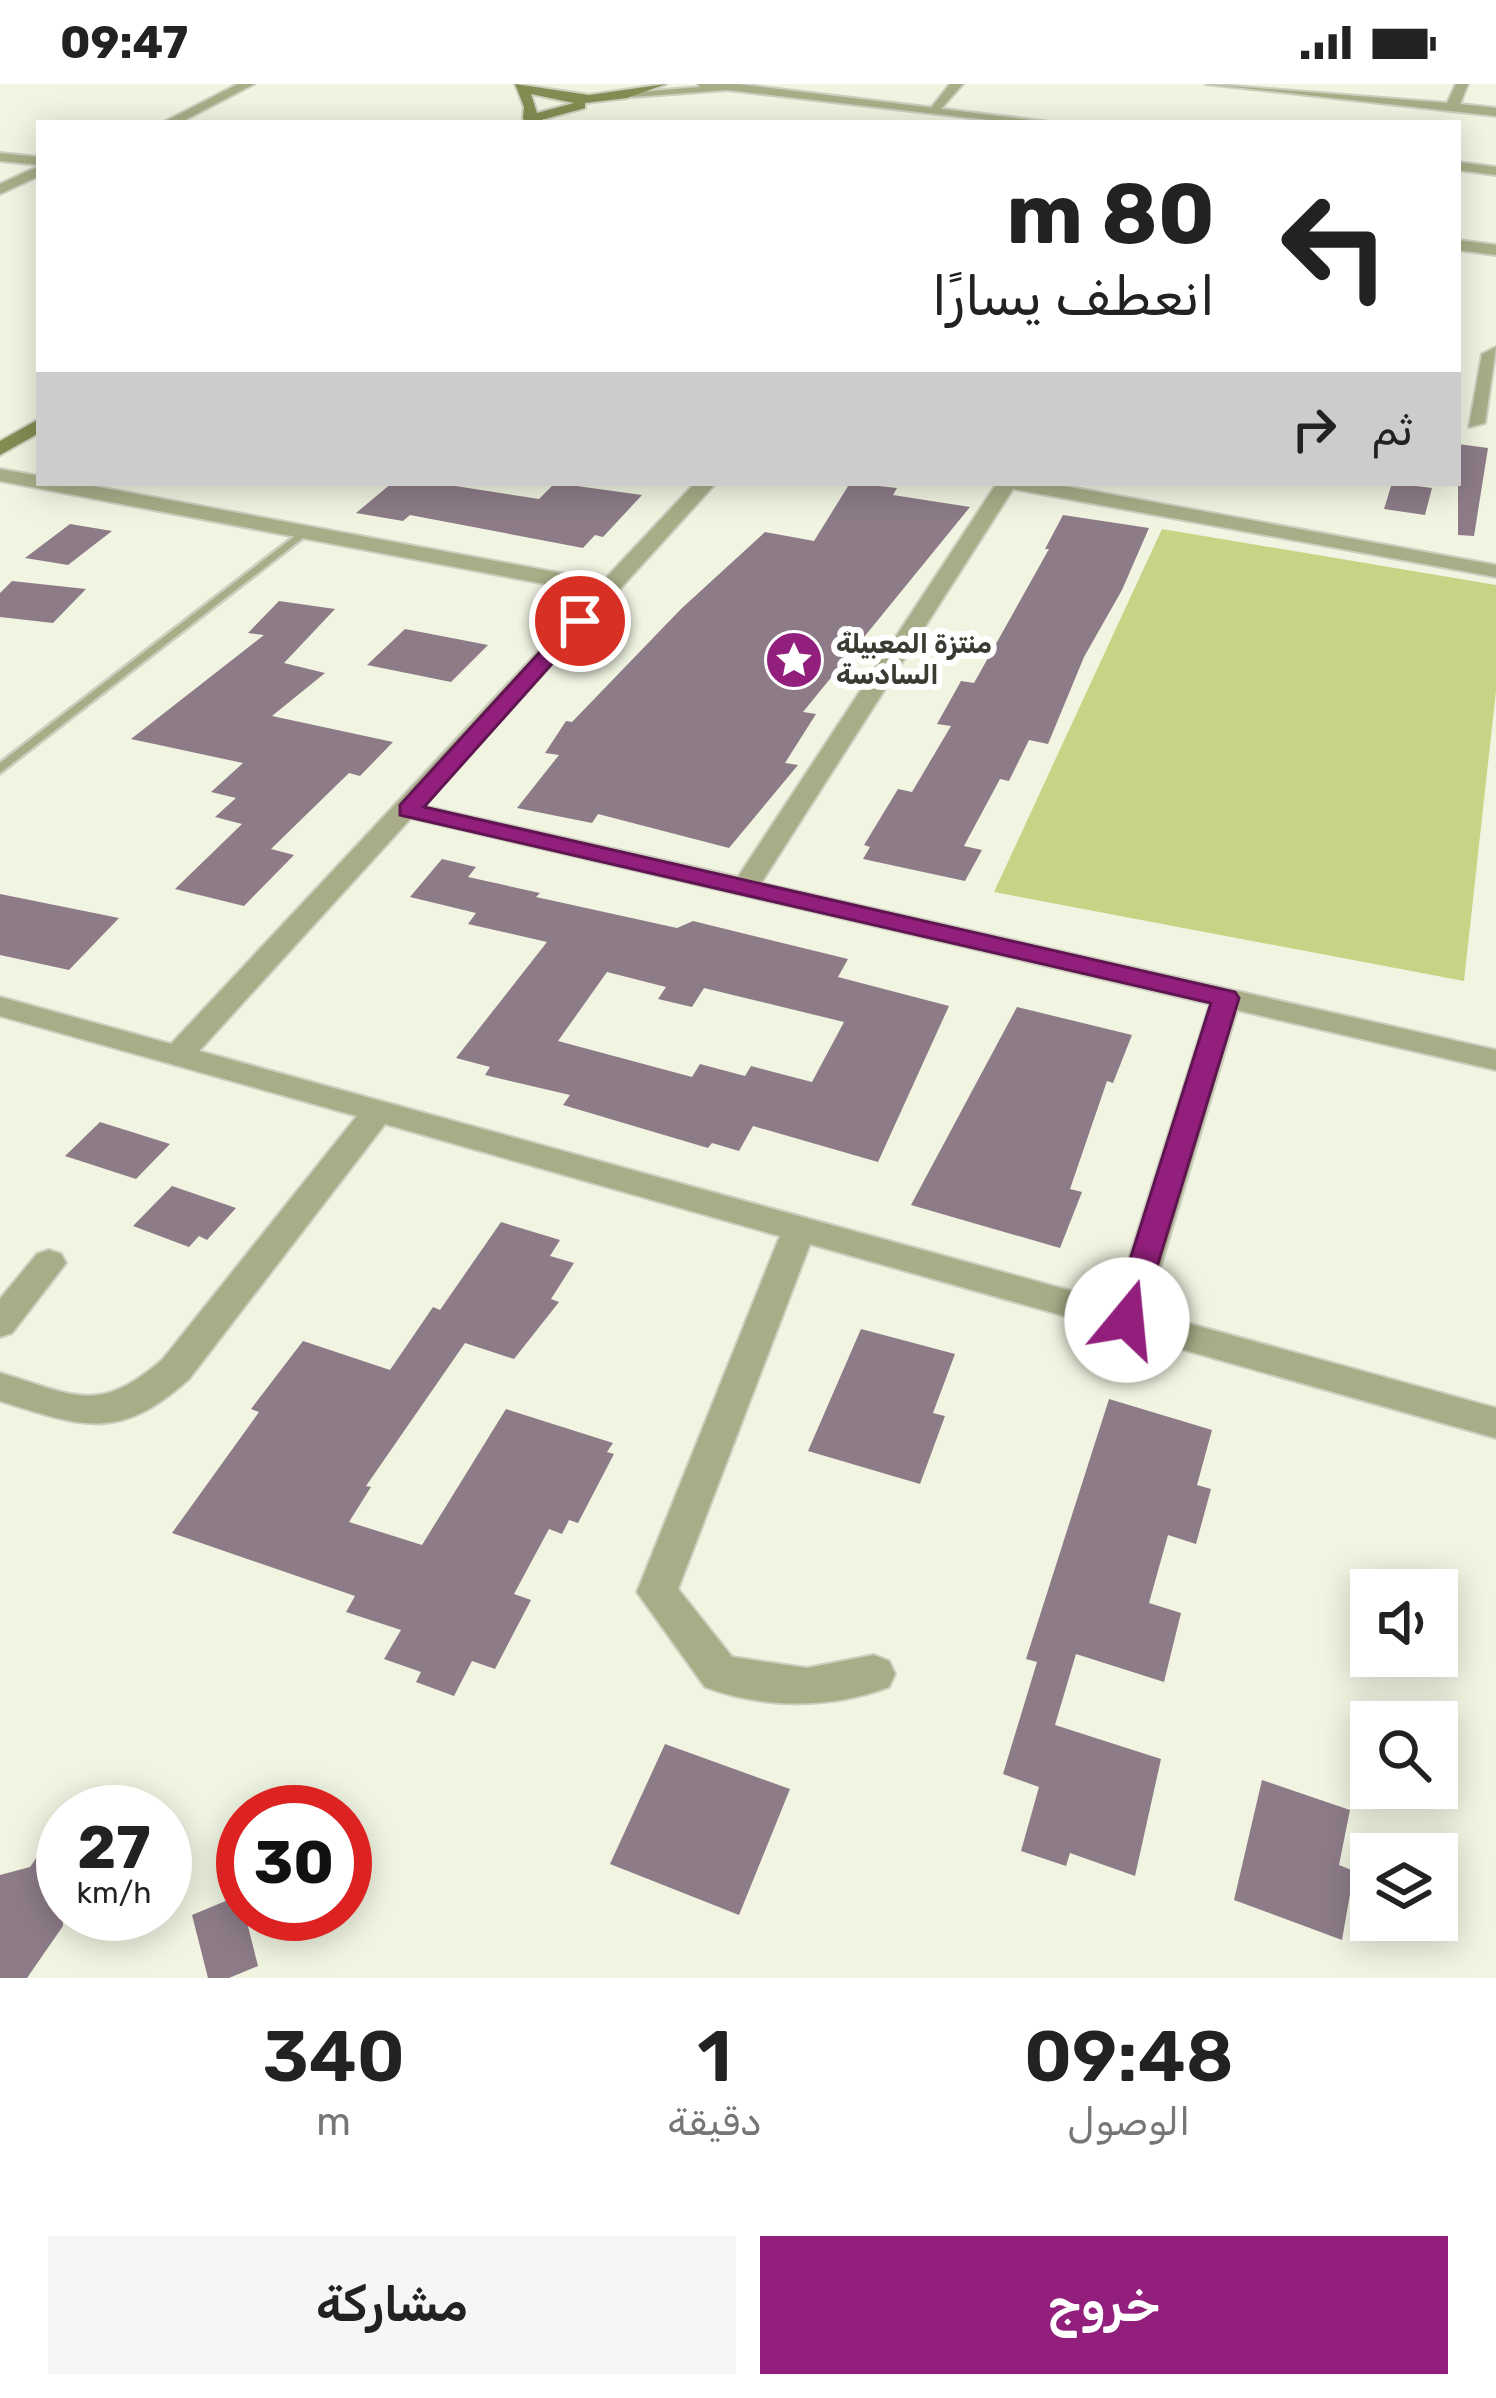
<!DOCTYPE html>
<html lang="ar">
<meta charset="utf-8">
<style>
:root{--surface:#fff;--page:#f6f6f6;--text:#222;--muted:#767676;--accent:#931f7d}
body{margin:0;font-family:Rubik,"Noto Sans Arabic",sans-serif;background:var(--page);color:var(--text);direction:rtl;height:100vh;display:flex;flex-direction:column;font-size:45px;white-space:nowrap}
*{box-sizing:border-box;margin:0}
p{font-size:39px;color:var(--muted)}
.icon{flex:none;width:66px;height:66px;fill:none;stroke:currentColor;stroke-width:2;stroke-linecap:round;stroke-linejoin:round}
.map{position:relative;height:1894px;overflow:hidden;direction:ltr}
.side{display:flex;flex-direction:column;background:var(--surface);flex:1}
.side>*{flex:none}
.guide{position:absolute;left:36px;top:36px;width:1425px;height:366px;border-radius:0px;box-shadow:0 6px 30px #0003;direction:rtl;background:#fff;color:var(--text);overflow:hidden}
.tools{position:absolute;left:1350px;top:1485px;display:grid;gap:24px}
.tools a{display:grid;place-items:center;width:108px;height:108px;border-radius:0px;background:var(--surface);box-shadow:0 6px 30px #0003;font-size:60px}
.speed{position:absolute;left:36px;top:1701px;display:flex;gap:24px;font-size:60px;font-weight:700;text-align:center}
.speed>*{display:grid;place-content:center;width:156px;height:156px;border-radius:50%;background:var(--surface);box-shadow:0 6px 30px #0003;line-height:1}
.speed small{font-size:30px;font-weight:400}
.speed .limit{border:18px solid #d22;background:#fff;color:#111}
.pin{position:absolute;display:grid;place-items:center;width:102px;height:102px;color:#fff;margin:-51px;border:6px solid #fff;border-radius:50%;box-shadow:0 3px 12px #0007}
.me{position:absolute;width:132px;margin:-66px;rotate:17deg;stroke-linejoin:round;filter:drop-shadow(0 0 9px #0008)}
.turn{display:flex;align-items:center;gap:42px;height:252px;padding:0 48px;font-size:54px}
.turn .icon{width:156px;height:156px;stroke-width:2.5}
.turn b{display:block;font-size:84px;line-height:102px}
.then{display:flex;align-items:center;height:114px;padding:0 48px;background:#0003;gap:24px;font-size:45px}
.eta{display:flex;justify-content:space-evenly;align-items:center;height:204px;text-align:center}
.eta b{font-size:72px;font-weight:600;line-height:84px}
.cta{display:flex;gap:24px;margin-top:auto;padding:24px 48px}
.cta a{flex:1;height:138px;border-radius:0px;background:var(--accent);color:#fff;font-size:48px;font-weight:600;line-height:138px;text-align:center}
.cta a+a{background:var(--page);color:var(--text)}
.status{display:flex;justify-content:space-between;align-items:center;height:84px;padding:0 60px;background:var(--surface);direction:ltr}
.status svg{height:33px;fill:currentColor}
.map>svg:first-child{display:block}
.green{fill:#c9d385}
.building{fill:#8d7c88;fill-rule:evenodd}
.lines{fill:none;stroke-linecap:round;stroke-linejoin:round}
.service-casing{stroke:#cccfbe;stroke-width:5}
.minor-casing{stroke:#cccfbe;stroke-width:4}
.tertiary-casing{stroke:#cccfbe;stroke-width:4}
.secondary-casing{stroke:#cccfbe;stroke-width:4}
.service{fill:#a8ad88;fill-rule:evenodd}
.minor{fill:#a8ad88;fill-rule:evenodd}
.tertiary{fill:#a8ad88;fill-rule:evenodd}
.secondary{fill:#848c53;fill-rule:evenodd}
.route{fill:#931f7d;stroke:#601451;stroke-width:3}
.labels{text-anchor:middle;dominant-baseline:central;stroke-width:12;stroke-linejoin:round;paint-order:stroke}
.far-poi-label{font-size:27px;font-weight:bold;fill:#3a3b33;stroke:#fff;text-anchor:start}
</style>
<div class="status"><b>09:47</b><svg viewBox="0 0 49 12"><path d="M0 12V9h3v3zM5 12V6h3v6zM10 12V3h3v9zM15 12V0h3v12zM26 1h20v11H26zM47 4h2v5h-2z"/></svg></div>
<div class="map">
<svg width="1496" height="1894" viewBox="0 0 1496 1894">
<rect width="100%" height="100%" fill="#f0f4e1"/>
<path class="green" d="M 1162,445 L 1496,501 L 1496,607 L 1464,897 L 994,808 Z"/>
<path class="building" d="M 1458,360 L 1488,364 L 1474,452 L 1458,451 Z
M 392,399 L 436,399 L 539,415 L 555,399 L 642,411 L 603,453 L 595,451 L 583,464 L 410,431 L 403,437 L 356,429 Z
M 850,399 L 897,404 L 893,411 L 970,423 L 803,628 L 816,630 L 785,679 L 798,681 L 729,764 L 598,730 L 592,739 L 517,724 L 559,671 L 545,669 L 566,637 L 572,638 L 681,525 L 765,448 L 814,457 Z
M 1392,399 L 1432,404 L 1425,431 L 1384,425 Z
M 1063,431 L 1149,444 L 1122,506 L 1084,573 L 1048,660 L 1029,656 L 1009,697 L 1000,695 L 964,762 L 982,766 L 965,797 L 863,775 L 870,763 L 864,761 L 898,705 L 912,708 L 951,642 L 937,640 L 961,597 L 974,599 L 1049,465 L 1045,465 Z
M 70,440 L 112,447 L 68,481 L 25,474 Z
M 12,497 L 86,505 L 53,539 L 0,533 L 0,509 Z
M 279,517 L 335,525 L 284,579 L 325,589 L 272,632 L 393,658 L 360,692 L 349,689 L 271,765 L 294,771 L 244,822 L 175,805 L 242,740 L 215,733 L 236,714 L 211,708 L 243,679 L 131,655 L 264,551 L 248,549 Z
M 405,545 L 488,561 L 451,598 L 367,581 Z
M 442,775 L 476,783 L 468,793 L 540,809 L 536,813 L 677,844 L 693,837 L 848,875 L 838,893 L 949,922 L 878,1078 L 753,1042 L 739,1067 L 712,1059 L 708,1064 L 563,1021 L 570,1011 L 485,991 L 490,983 L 456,974 L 547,858 L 468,840 L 476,829 L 410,813 ZM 607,888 L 666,903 L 658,915 L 692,923 L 704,904 L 844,938 L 812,998 L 751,982 L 745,992 L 700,980 L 692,993 L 558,957 Z
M 0,810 L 119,834 L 69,886 L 0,871 Z
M 1017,923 L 1132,951 L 1113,999 L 1107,997 L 1070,1105 L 1082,1108 L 1060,1164 L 911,1121 Z
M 100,1038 L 170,1060 L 136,1095 L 65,1072 Z
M 172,1102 L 236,1124 L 207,1156 L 199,1152 L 189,1163 L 133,1142 Z
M 501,1138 L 560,1156 L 550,1172 L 574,1179 L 551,1215 L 559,1218 L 514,1275 L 465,1259 L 366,1402 L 371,1403 L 349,1438 L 422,1461 L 506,1325 L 613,1359 L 607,1368 L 614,1370 L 578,1439 L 569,1436 L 562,1450 L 549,1445 L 514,1510 L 531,1516 L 495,1585 L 472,1577 L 454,1612 L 416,1598 L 421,1588 L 384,1575 L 401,1546 L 346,1528 L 355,1512 L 172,1449 L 259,1328 L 251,1325 L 303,1257 L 390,1286 L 433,1223 L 440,1226 Z
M 861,1245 L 955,1270 L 933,1329 L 945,1332 L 920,1400 L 808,1367 Z
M 1109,1315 L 1212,1346 L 1197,1401 L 1211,1405 L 1196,1460 L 1168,1451 L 1149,1519 L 1181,1529 L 1164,1598 L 1076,1570 L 1055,1641 L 1161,1675 L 1135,1792 L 1070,1769 L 1066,1782 L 1021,1767 L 1039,1703 L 1003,1690 L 1037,1578 L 1026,1575 Z
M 665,1660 L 790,1705 L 739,1831 L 610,1780 Z
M 1262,1696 L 1350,1726 L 1339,1781 L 1354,1787 L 1342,1856 L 1234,1816 Z
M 39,1770 L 63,1780 L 63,1842 L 27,1894 L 0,1894 L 0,1791 L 30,1783 Z
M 240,1811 L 258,1882 L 229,1894 L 208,1894 L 192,1831 Z"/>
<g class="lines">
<defs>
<path id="service" d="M 304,445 L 309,448 L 308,450 L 0,689 L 0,679 Z"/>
<path id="minor" d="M 238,0 L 254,0 L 179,39 L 162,39 Z
M 950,0 L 963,0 L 937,29 L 927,29 Z
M 1206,0 L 1447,19 L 1456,0 L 1468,0 L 1460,20 L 1496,24 L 1496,32 Z
M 0,69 L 39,73 L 39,81 L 0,77 Z
M 39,82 L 39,92 L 0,110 L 0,100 Z
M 1458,156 L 1496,161 L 1496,171 L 1458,166 Z
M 1496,263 L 1485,339 L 1469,343 L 1482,270 Z
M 0,385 L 39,392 L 39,399 L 77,399 L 603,497 L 695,399 L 716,399 L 423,722 L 738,793 L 997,399 L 1048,399 L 1496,481 L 1496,493 L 1013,405 L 761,799 L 1496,966 L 1496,986 L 1237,926 L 1147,1228 L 1496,1324 L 1496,1354 L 810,1160 L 678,1505 L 732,1573 L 807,1584 L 874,1571 L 889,1577 L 895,1590 L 889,1603 C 831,1625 764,1625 705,1603 L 637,1508 L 780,1152 L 385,1040 L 189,1295 C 119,1358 83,1343 0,1317 L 0,1289 C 75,1311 98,1332 163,1275 L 357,1032 L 0,932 L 0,913 L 171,960 L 593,509 L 0,397 ZM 411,734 L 1210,920 L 1115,1219 L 199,967 Z
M 49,1166 L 61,1170 L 66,1179 L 12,1249 L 0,1253 L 0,1215 L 37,1170 Z"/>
<path id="tertiary" d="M 698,0 L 738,0 L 1058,39 L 1015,39 L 727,6 L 633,13 L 627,9 L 700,3 Z
M 1458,78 L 1496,83 L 1496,91 L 1458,86 Z"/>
<path id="secondary" d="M 515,0 L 589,11 L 666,0 L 627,14 L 585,19 L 585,24 L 530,39 L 523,35 L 524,23 ZM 531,10 L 574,19 L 537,29 Z
M 39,335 L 39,349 L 0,371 L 0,357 Z"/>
</defs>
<use href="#service" class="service-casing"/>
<use href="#minor" class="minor-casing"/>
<use href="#tertiary" class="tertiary-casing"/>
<use href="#secondary" class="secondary-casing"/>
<use href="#service" class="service"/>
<use href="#minor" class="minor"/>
<use href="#tertiary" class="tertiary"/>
<use href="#secondary" class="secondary"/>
</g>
<path class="route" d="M 573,532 L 590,537 L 424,723 L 1235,908 L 1239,914 L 1138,1245 L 1116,1245 L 1111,1236 L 1211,919 L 400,731 L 400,721 Z"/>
<defs>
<symbol id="sight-disc" viewBox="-11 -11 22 22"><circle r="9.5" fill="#931f7d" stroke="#fff"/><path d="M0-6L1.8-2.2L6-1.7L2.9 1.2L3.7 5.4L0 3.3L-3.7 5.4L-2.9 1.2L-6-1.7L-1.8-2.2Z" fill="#fff"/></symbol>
</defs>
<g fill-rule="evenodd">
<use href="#sight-disc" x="761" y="543" width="66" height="66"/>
</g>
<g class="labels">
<g class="far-poi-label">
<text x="836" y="560">منتزة المعبيلة<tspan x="836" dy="31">السادسة</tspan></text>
</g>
</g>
</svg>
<div class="tools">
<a><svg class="icon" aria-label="sound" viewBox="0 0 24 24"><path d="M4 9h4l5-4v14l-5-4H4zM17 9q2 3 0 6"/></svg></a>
<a><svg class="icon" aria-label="search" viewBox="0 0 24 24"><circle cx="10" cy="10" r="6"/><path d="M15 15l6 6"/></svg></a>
<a><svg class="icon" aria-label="layers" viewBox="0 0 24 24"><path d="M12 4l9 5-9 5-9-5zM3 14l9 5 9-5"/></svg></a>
</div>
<div class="speed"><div>27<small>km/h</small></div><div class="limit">30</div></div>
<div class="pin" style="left:580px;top:537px;background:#d93025"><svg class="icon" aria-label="arrive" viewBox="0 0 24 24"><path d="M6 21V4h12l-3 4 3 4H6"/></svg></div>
<svg class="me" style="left:1127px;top:1236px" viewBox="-20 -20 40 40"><circle r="19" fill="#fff"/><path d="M0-13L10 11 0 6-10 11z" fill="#931f7d"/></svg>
<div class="guide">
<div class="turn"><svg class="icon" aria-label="left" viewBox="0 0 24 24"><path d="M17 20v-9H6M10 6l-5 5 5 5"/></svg><div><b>80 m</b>انعطف يسارًا</div></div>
<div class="then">ثم<svg class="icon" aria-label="right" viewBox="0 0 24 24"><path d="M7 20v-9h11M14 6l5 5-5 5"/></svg></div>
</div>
</div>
<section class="side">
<div class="eta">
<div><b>09:48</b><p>الوصول</p></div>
<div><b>1</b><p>دقيقة</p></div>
<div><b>340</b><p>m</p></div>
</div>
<div class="cta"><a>خروج</a><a>مشاركة</a></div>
</section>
